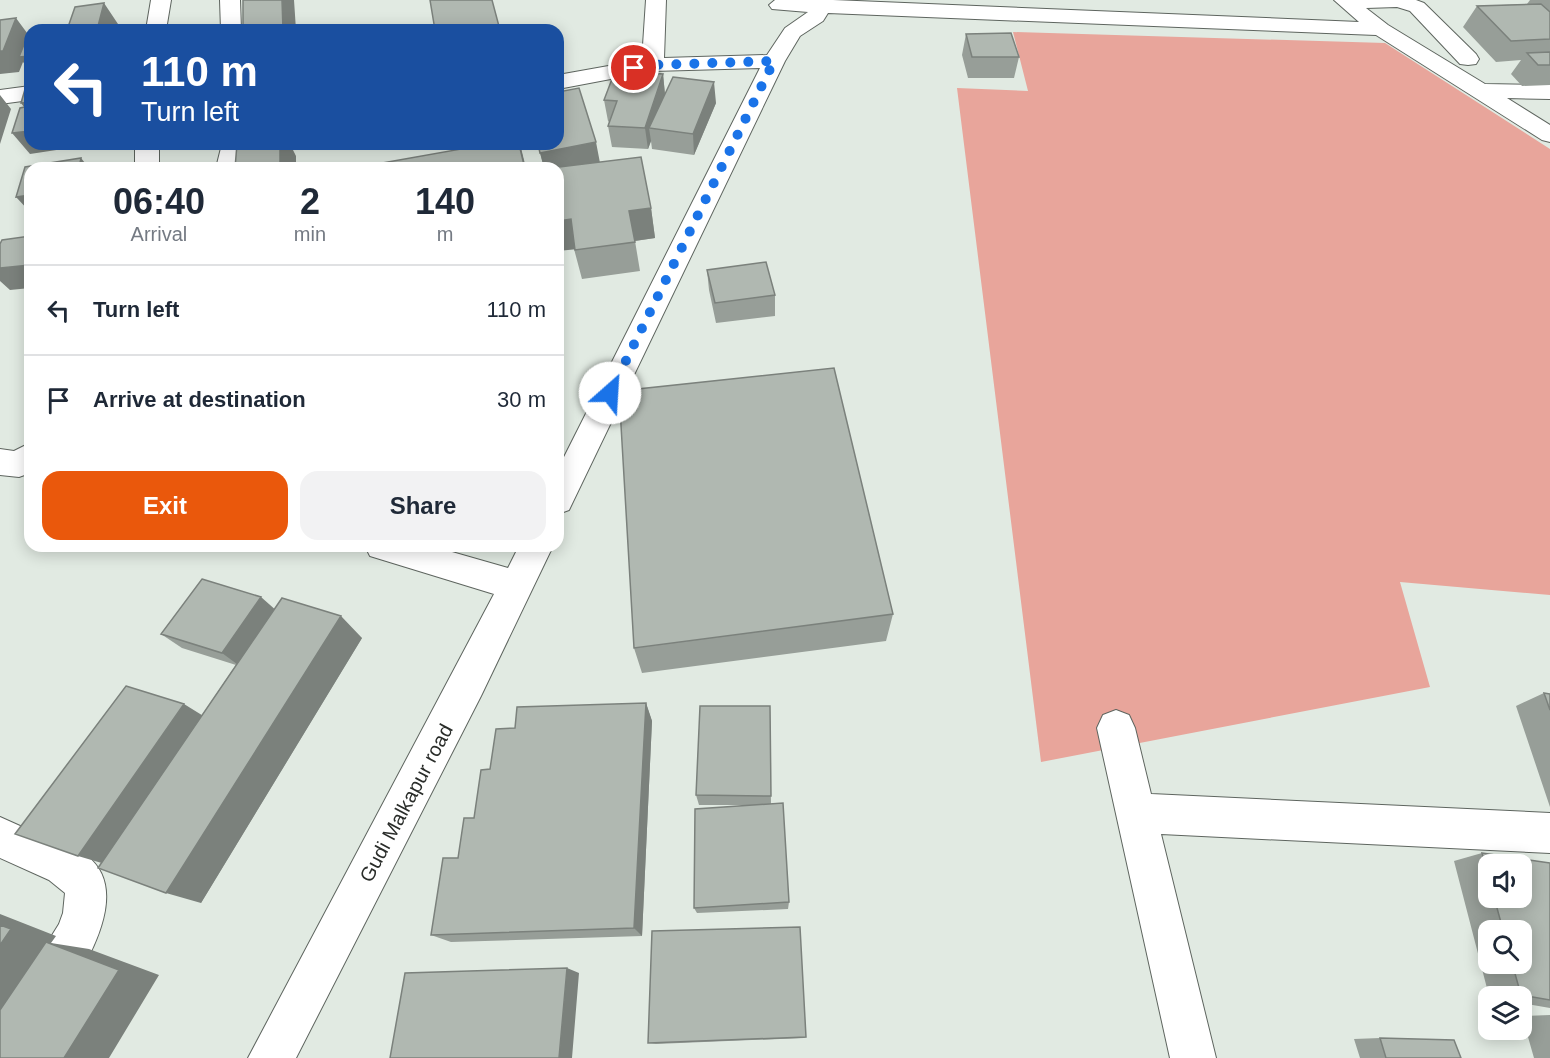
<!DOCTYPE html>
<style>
:root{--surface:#fff;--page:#f2f2f3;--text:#1f2937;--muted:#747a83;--line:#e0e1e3;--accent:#ea580c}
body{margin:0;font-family:Arial,sans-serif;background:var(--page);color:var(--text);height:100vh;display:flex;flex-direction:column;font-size:22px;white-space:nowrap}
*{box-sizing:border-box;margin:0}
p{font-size:20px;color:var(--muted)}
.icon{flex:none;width:33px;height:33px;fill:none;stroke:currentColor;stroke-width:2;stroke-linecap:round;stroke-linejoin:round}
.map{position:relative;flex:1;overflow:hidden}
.drawer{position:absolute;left:24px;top:162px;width:540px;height:390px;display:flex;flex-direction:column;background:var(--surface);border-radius:18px;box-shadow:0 3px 15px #0003}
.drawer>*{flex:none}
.guide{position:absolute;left:24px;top:24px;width:540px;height:126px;border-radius:18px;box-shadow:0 3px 15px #0003;background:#1a4fa0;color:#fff;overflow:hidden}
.buttons{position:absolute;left:1478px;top:854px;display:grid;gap:12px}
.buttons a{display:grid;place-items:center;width:54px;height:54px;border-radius:12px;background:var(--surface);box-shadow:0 3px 15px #0003;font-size:30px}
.pin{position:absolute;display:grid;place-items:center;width:51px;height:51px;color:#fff;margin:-26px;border:3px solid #fff;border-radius:50%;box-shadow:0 2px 6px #0007}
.me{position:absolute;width:66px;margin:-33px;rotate:26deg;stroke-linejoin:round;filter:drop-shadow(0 0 4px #0008)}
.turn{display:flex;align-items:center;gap:21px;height:126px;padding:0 18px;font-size:27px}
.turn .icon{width:78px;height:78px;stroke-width:2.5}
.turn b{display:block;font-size:42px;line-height:51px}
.eta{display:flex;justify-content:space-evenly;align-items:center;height:102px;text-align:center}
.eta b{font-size:36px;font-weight:600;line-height:42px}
.button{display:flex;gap:12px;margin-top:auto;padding:12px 18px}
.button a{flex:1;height:69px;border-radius:18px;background:var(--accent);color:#fff;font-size:24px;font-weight:600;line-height:69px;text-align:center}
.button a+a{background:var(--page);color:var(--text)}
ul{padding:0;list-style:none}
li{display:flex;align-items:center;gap:18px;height:90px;padding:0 18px;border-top:2px solid var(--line)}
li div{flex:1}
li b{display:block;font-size:22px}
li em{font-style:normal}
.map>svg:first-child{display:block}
.green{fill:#e8a59b}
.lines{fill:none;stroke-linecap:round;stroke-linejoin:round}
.minor-casing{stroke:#5e655f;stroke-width:2}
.minor{fill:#fff;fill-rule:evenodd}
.wall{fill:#979e98;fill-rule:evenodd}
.shaded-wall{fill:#7b817c}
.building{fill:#b0b8b1;stroke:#7b817c;stroke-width:1.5}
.route{stroke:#1a73e8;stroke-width:10;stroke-dasharray:0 18}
.labels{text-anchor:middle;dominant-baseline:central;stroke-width:4.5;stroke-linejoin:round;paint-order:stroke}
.near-street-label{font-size:20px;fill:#2a2d2a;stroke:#fff}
</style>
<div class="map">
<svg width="1550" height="1058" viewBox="0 0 1550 1058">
<rect width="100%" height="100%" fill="#e1eae2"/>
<path class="green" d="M 1013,32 L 1385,43 L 1550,149 L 1550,595 L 1400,582 L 1430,687 L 1041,762 L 957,88 L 1028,91 Z"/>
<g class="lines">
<defs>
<path id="minor" d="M 151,0 L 171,0 L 166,30 L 146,30 Z
M 220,0 L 240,0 L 241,30 L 221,30 Z
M 646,0 L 666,0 L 664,58 L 767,55 L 785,28 L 808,12 L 772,9 L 769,5 L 775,0 L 833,0 L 1359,22 L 1334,0 L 1416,0 L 1424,3 L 1476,54 L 1479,59 L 1476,64 L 1468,65 L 1460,64 L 1410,11 L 1397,7 L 1366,8 L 1388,25 L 1485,84 L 1550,85 L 1550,99 L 1507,98 L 1550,125 L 1550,142 L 1542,140 L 1376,35 L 828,13 L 823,21 L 800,36 L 785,61 L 569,510 L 558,514 L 558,469 L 760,68 L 653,71 L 558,89 L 558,75 L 642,60 Z
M 30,86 L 30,100 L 0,104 L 0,90 Z
M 135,144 L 159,144 L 159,168 L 135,168 Z
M 222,144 L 246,144 L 240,168 L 216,168 Z
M 30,443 L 30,473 L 19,477 L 0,475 L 0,449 L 14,451 Z
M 365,546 L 431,546 L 508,568 L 519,546 L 553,546 L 481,696 L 296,1058 L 248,1058 L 494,594 L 370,556 Z
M 1116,710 L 1129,715 L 1135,728 L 1151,794 L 1550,813 L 1550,853 L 1161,834 L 1216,1058 L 1170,1058 L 1097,728 L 1103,715 Z
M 0,817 L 87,856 C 147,902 50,1017 21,1058 L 0,1058 L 0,1010 L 28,974 L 59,924 L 63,913 L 65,893 L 49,880 L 0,858 Z"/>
</defs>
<use href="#minor" class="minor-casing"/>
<use href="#minor" class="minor"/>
</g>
<path class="wall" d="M 1530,0 L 1550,0 L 1550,85 L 1522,86 L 1511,74 L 1521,60 L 1496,62 L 1463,27 L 1477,6 L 1527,4 Z
M 966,34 L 1019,57 L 1014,78 L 968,78 L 962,55 Z
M 663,74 L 665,94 L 716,103 L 694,155 L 652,149 L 651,141 L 648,149 L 612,147 L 608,126 L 609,122 L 608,121 L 604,100 Z
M 538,144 L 600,162 L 651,208 L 655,238 L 635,241 L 640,271 L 582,279 L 574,249 L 558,168 L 544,168 Z
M 707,270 L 775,295 L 775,316 L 716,323 L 709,290 Z
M 274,609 L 362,638 L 201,903 L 202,715 L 236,665 L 182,648 L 161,634 Z
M 893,614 L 886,641 L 642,673 L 634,648 Z
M 1544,693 L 1550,694 L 1550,807 L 1516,706 Z
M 646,703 L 652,721 L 642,936 L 451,942 L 431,935 L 458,858 L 474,818 L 490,769 L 515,728 Z
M 770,706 L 771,804 L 789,902 L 788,909 L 697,913 L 694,908 L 753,805 L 699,805 L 696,795 Z
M 1482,853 L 1550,863 L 1550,1008 L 1521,1003 L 1521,996 L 1489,996 L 1454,861 ZM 1488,864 L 1521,897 L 1488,897 ZM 1488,930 L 1521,930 L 1521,963 L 1488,963 Z
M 1550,1015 L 1550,1058 L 1534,1058 L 1522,1016 Z
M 806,1037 L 804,1038 L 656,1044 L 648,1043 Z
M 1380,1038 L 1461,1058 L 1360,1058 L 1354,1039 Z"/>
<path class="shaded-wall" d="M 282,0 L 294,0 L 296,30 L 283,30 Z
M 104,3 L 118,24 L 116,30 L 97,30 Z
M 16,18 L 30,37 L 30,68 L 28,68 L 23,62 L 19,72 L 0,74 L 0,51 Z
M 663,74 L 665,95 L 649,128 L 651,141 L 648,149 L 645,128 Z
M 714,82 L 716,103 L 694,155 L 693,134 Z
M 0,95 L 11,109 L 0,144 Z
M 30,102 L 30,115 L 21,103 Z
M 30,131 L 30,144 L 96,144 L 30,154 L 12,133 Z
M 596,142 L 600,163 L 558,168 L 544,168 L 540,153 Z
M 280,144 L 290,144 L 296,156 L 296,168 L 280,168 Z
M 519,144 L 520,144 L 526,168 L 506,168 Z
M 81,158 L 89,168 L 79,168 Z
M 30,195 L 30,212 L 16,197 Z
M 651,208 L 655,238 L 634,241 L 629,211 Z
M 571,219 L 578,249 L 558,251 L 558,221 Z
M 30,265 L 30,288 L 10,290 L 0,281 L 0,268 Z
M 261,597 L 278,612 L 241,667 L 222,653 Z
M 341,616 L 362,638 L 201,903 L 166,893 Z
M 646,703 L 652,721 L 642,936 L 634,928 Z
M 184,704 L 205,717 L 105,864 L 78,856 Z
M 0,914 L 56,936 L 51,943 L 89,949 L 159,975 L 109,1058 L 64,1058 L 0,1019 Z
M 567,968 L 579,973 L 572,1058 L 559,1058 Z"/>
<path class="building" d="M 243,0 L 282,0 L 283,30 L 243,30 Z
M 430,0 L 492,0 L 500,30 L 435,30 Z
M 104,3 L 97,30 L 67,30 L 75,7 Z
M 1541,4 L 1550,12 L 1550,39 L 1511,41 L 1477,6 Z
M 16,18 L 3,51 L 0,51 L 0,20 Z
M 1011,33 L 1019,57 L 972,57 L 966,34 Z
M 27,37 L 30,37 L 30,56 L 19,57 Z
M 1550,52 L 1550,65 L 1538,65 L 1527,53 Z
M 615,71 L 663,74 L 645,128 L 608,126 L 617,101 L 604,100 Z
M 673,77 L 714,82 L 693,134 L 649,128 Z
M 28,79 L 30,79 L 30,102 L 21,103 Z
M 579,88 L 596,142 L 540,153 L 538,144 L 558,144 L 558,92 Z
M 30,106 L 30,131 L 12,133 L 20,108 Z
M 237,144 L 280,144 L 280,168 L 235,168 Z
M 466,144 L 519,144 L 524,165 L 506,168 L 354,168 L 467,148 Z
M 641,157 L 651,208 L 629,211 L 635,242 L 575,250 L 571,219 L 558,221 L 558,168 L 551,168 Z
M 81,158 L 79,168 L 30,168 L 30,195 L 16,197 L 25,167 Z
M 30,236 L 30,265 L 0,268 L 0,244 L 2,240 Z
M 766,262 L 775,295 L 715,303 L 707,270 Z
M 834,368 L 893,614 L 634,648 L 619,391 Z
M 202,579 L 261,597 L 222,653 L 161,634 Z
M 282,598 L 341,616 L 166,893 L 98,868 Z
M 126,686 L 184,704 L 78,856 L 15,834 Z
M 1544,693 L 1550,694 L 1550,710 Z
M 646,703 L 634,928 L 431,935 L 443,858 L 458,858 L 464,818 L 474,818 L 481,770 L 490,769 L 496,729 L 515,728 L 517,707 Z
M 700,706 L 770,706 L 771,796 L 696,795 Z
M 783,803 L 789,902 L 694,908 L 695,809 Z
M 1482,853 L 1550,863 L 1550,1000 L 1521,995 L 1512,963 L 1521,963 L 1521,930 L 1503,930 L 1494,897 L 1521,897 L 1521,864 L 1488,864 L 1488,875 Z
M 0,925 L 11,929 L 0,945 Z
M 800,927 L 806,1037 L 648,1043 L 652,931 Z
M 46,942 L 119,970 L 64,1058 L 0,1058 L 0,1010 Z
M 567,968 L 559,1058 L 390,1058 L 405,973 Z
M 1380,1038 L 1454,1040 L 1461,1058 L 1386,1058 Z"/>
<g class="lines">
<path class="route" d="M 610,393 L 774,61 L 653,65 L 634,68"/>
</g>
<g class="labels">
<g class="near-street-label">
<text transform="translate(406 803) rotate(-62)">Gudi Malkapur road</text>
</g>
</g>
</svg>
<div class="buttons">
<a><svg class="icon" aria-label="sound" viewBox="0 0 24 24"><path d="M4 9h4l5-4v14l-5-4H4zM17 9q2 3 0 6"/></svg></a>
<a><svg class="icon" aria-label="search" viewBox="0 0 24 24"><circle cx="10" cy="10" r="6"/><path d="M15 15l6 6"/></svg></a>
<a><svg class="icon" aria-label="layers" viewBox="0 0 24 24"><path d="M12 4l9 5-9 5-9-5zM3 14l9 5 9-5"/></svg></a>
</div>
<div class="pin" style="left:634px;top:68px;background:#d93025"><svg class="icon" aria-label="arrive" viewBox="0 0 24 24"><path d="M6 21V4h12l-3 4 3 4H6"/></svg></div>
<svg class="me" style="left:610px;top:393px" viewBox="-20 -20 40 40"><circle r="19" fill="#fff"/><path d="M0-13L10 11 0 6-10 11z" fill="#1a73e8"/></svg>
<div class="guide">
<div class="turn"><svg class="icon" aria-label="left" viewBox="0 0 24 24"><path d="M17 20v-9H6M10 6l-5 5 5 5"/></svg><div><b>110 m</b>Turn left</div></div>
</div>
<section class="drawer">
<div class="eta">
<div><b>06:40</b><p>Arrival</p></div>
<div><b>2</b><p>min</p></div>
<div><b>140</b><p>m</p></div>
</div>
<ul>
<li><svg class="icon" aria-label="left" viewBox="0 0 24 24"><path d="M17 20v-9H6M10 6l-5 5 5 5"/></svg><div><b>Turn left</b></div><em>110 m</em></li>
<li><svg class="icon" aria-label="arrive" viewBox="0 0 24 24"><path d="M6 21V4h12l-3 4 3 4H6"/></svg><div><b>Arrive at destination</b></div><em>30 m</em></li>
</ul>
<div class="button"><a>Exit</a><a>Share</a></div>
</section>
</div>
